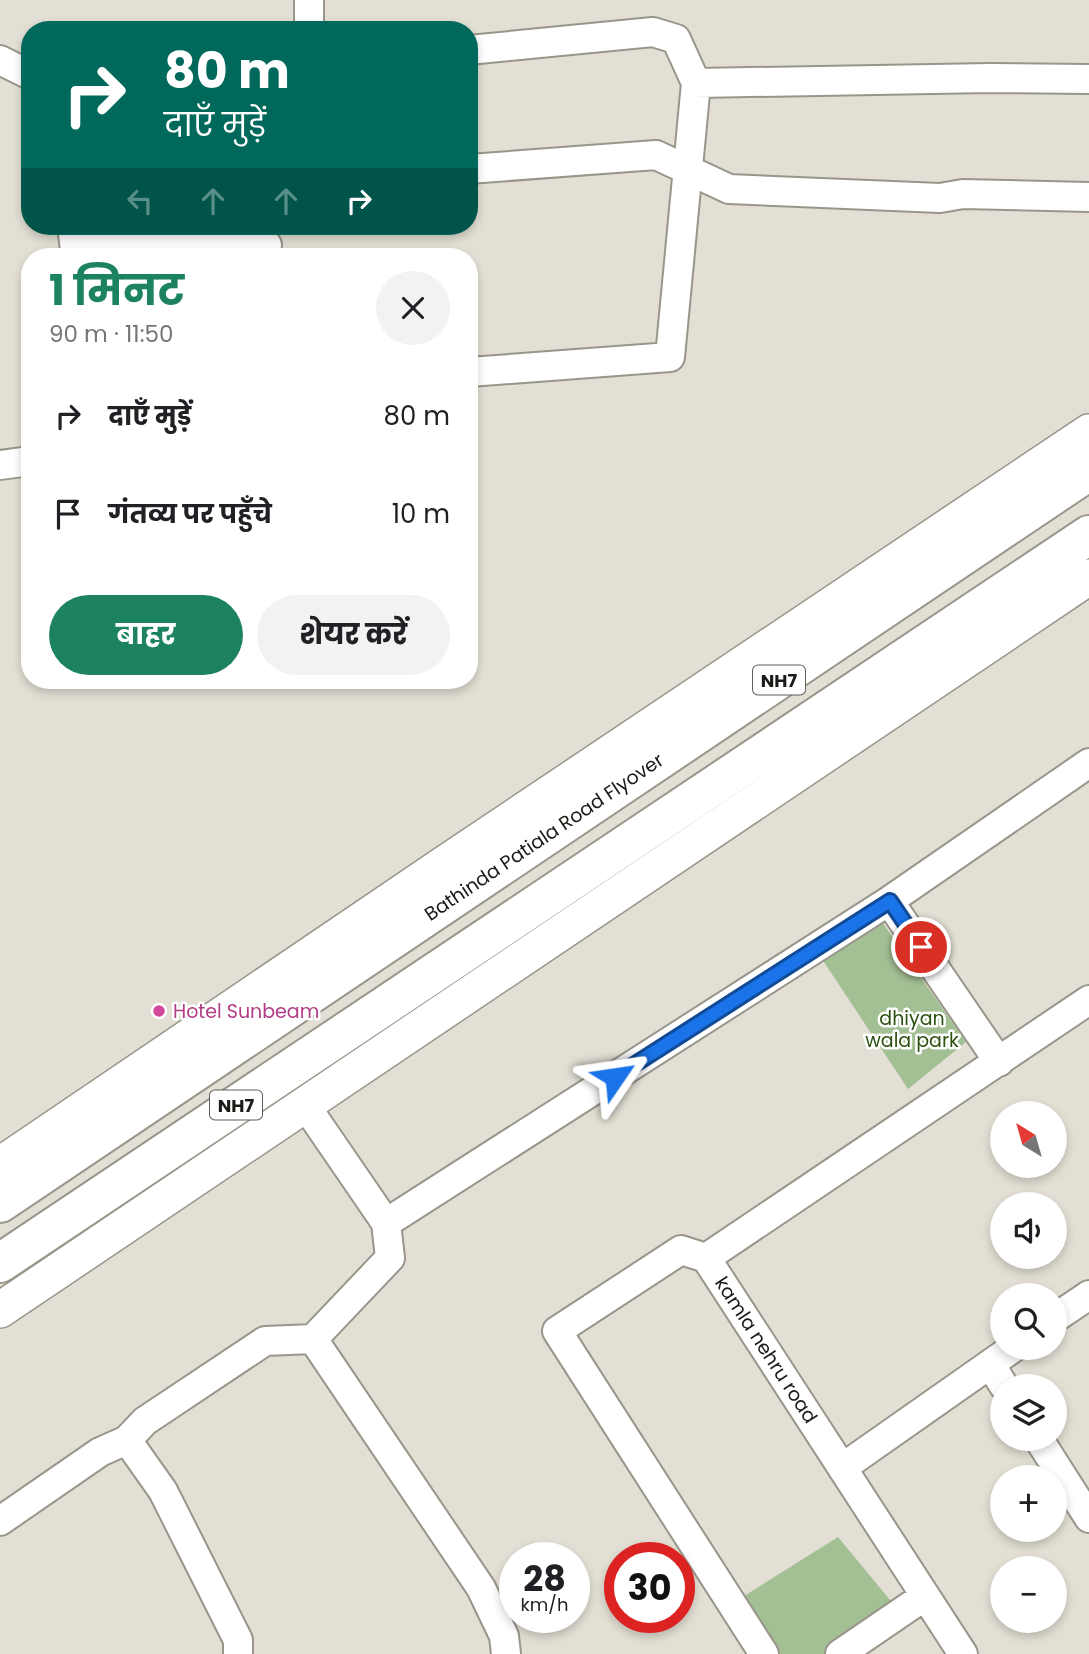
<!DOCTYPE html>
<html lang="hi">
<meta charset="utf-8">
<style>
:root{--surface:#fff;--page:#f2f2f2;--text:#202124;--muted:#757577;--accent:#1c835e}
body{margin:0;font-family:Poppins,"Noto Sans Devanagari",sans-serif;background:var(--page);color:var(--text);height:100vh;display:flex;flex-direction:column;font-size:26px;white-space:nowrap}
*{box-sizing:border-box;margin:0}
p{font-size:23px;color:var(--muted)}
.icon{flex:none;width:38px;height:38px;fill:none;stroke:currentColor;stroke-width:2;stroke-linecap:round;stroke-linejoin:round}
.map{position:relative;flex:1;overflow:hidden}
.sheet{position:absolute;left:21px;top:248px;width:457px;height:441px;display:flex;flex-direction:column;background:var(--surface);border-radius:28px;box-shadow:0 4px 10px #0003}
.sheet>*{flex:none}
.hud{position:absolute;left:21px;top:21px;width:457px;height:214px;border-radius:28px;box-shadow:0 4px 10px #0003;background:#00695c;color:#fff;overflow:hidden}
.needle{width:46px;rotate:323deg}
.tools{position:absolute;left:990px;top:1101px;display:grid;gap:14px}
.tools a{display:grid;place-items:center;width:77px;height:77px;border-radius:50%;background:var(--surface);box-shadow:0 4px 10px #0003;font-size:35px}
.speed{position:absolute;left:499px;top:1542px;display:flex;gap:14px;font-size:35px;font-weight:700;text-align:center}
.speed>*{display:grid;place-content:center;width:91px;height:91px;border-radius:50%;background:var(--surface);box-shadow:0 4px 10px #0003;line-height:1}
.speed small{font-size:18px;font-weight:400}
.speed .limit{border:10px solid #d22;background:#fff;color:#111}
.pin{position:absolute;display:grid;place-items:center;width:60px;height:60px;color:#fff;margin:-30px;border:4px solid #fff;border-radius:50%;box-shadow:0 2px 7px #0007}
.me{position:absolute;width:77px;margin:-38px;rotate:58deg;stroke-linejoin:round;filter:drop-shadow(0 0 5px #0008)}
.turn{display:flex;align-items:center;gap:24px;height:147px;padding:0 28px;font-size:32px}
.turn .icon{width:91px;height:91px;stroke-width:2.5}
.turn b{display:block;font-size:49px;line-height:60px}
.lanes{display:flex;align-items:center;height:66px;padding:0 28px;background:#0003;justify-content:center;gap:35px;direction:ltr}
.lanes .off{opacity:.35}
.round{display:grid;place-items:center;flex:none;width:74px;height:74px;border-radius:37px;background:var(--page)}
.overview{display:flex;align-items:center;justify-content:space-between;height:119px;padding:0 28px}
h1{font-size:42px;font-weight:700;line-height:52px;color:var(--accent)}
.button{display:flex;gap:14px;margin-top:auto;padding:14px 28px}
.button a{flex:1;height:80px;border-radius:42px;background:var(--accent);color:#fff;font-size:28px;font-weight:700;line-height:80px;text-align:center}
.button a+a{background:var(--page);color:var(--text)}
ul{padding:0;list-style:none}
li{display:flex;align-items:center;gap:21px;height:98px;padding:0 28px}
li div{flex:1}
li b{display:block;font-size:26px}
li em{font-style:normal}
.map>svg:first-child{display:block}
.green{fill:#a3bf94}
.lines{fill:none;stroke-linecap:round;stroke-linejoin:round}
.minor-casing{stroke:#98958a;stroke-width:32}
.tertiary-casing{stroke:#98958a;stroke-width:38}
.trunk-casing{stroke:#98958a;stroke-width:42}
.minor{stroke:#fff;stroke-width:28}
.tertiary{stroke:#fff;stroke-width:35}
.trunk{stroke:#fff;stroke-width:38}
.route-casing{stroke:#114b97;stroke-width:18}
.route{stroke:#1a73e8;stroke-width:12}
.hotel-dot{fill:#d1479c;stroke:#fff;stroke-width:2.5}
.labels{text-anchor:middle;dominant-baseline:central;stroke-width:5;stroke-linejoin:round;paint-order:stroke}
.shield{fill:#fff;stroke:#605f5c;stroke-width:2}
.shield-label{font-size:18px;font-weight:bold;fill:#1c1a16}
.street-label{font-size:19px;fill:#1c1a16;stroke:#fff}
.hotel-label{font-size:19px;fill:#b23c85;stroke:#fff;text-anchor:start}
.park-label{font-size:19px;fill:#2c5111;stroke:#fff}
</style>
<div class="map">
<svg width="1089" height="1654" viewBox="0 0 1089 1654">
<rect width="100%" height="100%" fill="#e3dfd4"/>
<path class="green" d="M 875,912 L 966,1042 L 908,1089 L 818,953 Z
M 838,1537 L 895,1606 L 824,1654 L 775,1654 L 741,1598 Z"/>
<g class="lines">
<defs>
<path id="minor" d="M 309,30 L 309,0
M 469,50 L 653,32 L 676,39 L 696,83 L 670,357 L 469,372
M 0,60 L 30,75
M 696,83 L 990,78 L 1089,79
M 469,169 L 656,155 L 729,189 L 940,198 L 963,194 L 1089,197
M 72,226 L 75,250 L 222,240 L 267,245
M 0,465 L 30,461
M 999,1062 L 889,901 L 1089,763
M 308,1103 L 312,1115 L 386,1223 L 889,901
M 386,1223 L 390,1258 L 313,1339 L 481,1588 L 504,1636 L 506,1654
M 706,1258 L 681,1250 L 557,1331 L 764,1654
M 1055,1318 L 1089,1295
M 990,1364 L 1004,1386
M 1038,1438 L 1089,1518
M 127,1440 L 163,1491 L 238,1640 L 238,1654
M 842,1468 L 1013,1348
M 0,1521 L 100,1452 L 127,1440 L 145,1421 L 265,1341 L 313,1339
M 840,1654 L 925,1596
M 963,1654 L 706,1258 L 1089,1000"/>
<path id="tertiary" d="M 0,1165 L 444,864 L 1089,432
M 0,1310 L 1089,577"/>
<path id="trunk" d="M 0,1203 L 1089,471
M 0,1263 L 1089,535"/>
</defs>
<use href="#minor" class="minor-casing"/>
<use href="#tertiary" class="tertiary-casing"/>
<use href="#trunk" class="trunk-casing"/>
<use href="#minor" class="minor"/>
<use href="#tertiary" class="tertiary"/>
<use href="#trunk" class="trunk"/>
</g>
<g class="lines">
<defs>
<path id="route" d="M 615,1077 L 890,901 L 921,947"/>
</defs>
<use href="#route" class="route-casing"/>
<use href="#route" class="route"/>
</g>
<circle class="hotel-dot" cx="159" cy="1011" r="7"/>
<g class="labels">
<g class="shield">
<rect x="753" y="665.5" width="52" height="29" rx="5"/>
<rect x="210" y="1090.5" width="52" height="29" rx="5"/>
</g>
<g class="shield-label">
<text x="779" y="680">NH7</text>
<text x="236" y="1105">NH7</text>
</g>
<g class="street-label">
<text transform="translate(544 837) rotate(-34)">Bathinda Patiala Road Flyover</text>
<text transform="translate(766 1350) rotate(57)">kamla nehru road</text>
</g>
<g class="hotel-label">
<text x="173" y="1011">Hotel Sunbeam</text>
</g>
<g class="park-label">
<text x="912" y="1018">dhiyan<tspan x="912" dy="22">wala park</tspan></text>
</g>
</g>
</svg>
<div class="tools">
<a><svg class="needle" viewBox="-14 -14 28 28"><path d="M0-13l5 13h-10z" fill="#e53935"/><path d="M0 13l5-13h-10z" fill="#757577"/></svg></a>
<a><svg class="icon" aria-label="sound" viewBox="0 0 24 24"><path d="M4 9h4l5-4v14l-5-4H4zM17 9q2 3 0 6"/></svg></a>
<a><svg class="icon" aria-label="search" viewBox="0 0 24 24"><circle cx="10" cy="10" r="6"/><path d="M15 15l6 6"/></svg></a>
<a><svg class="icon" aria-label="layers" viewBox="0 0 24 24"><path d="M12 4l9 5-9 5-9-5zM3 14l9 5 9-5"/></svg></a>
<a>+</a>
<a>−</a>
</div>
<div class="speed"><div>28<small>km/h</small></div><div class="limit">30</div></div>
<div class="pin" style="left:921px;top:947px;background:#d93025"><svg class="icon" aria-label="arrive" viewBox="0 0 24 24"><path d="M6 21V4h12l-3 4 3 4H6"/></svg></div>
<svg class="me" style="left:615px;top:1077px" viewBox="-20 -20 40 40"><path d="M0-17L14 15 0 8-14 15z" fill="#1a73e8" stroke="#fff" stroke-width="4"/></svg>
<div class="hud">
<div class="turn"><svg class="icon" aria-label="right" viewBox="0 0 24 24"><path d="M7 20v-9h11M14 6l5 5-5 5"/></svg><div><b>80 m</b>दाएँ मुड़ें</div></div>
<div class="lanes"><svg class="icon off" aria-label="left" viewBox="0 0 24 24"><path d="M17 20v-9H6M10 6l-5 5 5 5"/></svg><svg class="icon off" aria-label="ahead" viewBox="0 0 24 24"><path d="M12 20V5M6 11l6-6 6 6"/></svg><svg class="icon off" aria-label="ahead" viewBox="0 0 24 24"><path d="M12 20V5M6 11l6-6 6 6"/></svg><svg class="icon" aria-label="right" viewBox="0 0 24 24"><path d="M7 20v-9h11M14 6l5 5-5 5"/></svg></div>
</div>
<section class="sheet">
<div class="overview"><div><h1>1 मिनट</h1><p>90 m · 11:50</p></div><a class="round"><svg class="icon" aria-label="close" viewBox="0 0 24 24"><path d="M6 6l12 12M18 6L6 18"/></svg></a></div>
<ul>
<li><svg class="icon" aria-label="right" viewBox="0 0 24 24"><path d="M7 20v-9h11M14 6l5 5-5 5"/></svg><div><b>दाएँ मुड़ें</b></div><em>80 m</em></li>
<li><svg class="icon" aria-label="arrive" viewBox="0 0 24 24"><path d="M6 21V4h12l-3 4 3 4H6"/></svg><div><b>गंतव्य पर पहुँचे</b></div><em>10 m</em></li>
</ul>
<div class="button"><a>बाहर</a><a>शेयर करें</a></div>
</section>
</div>
